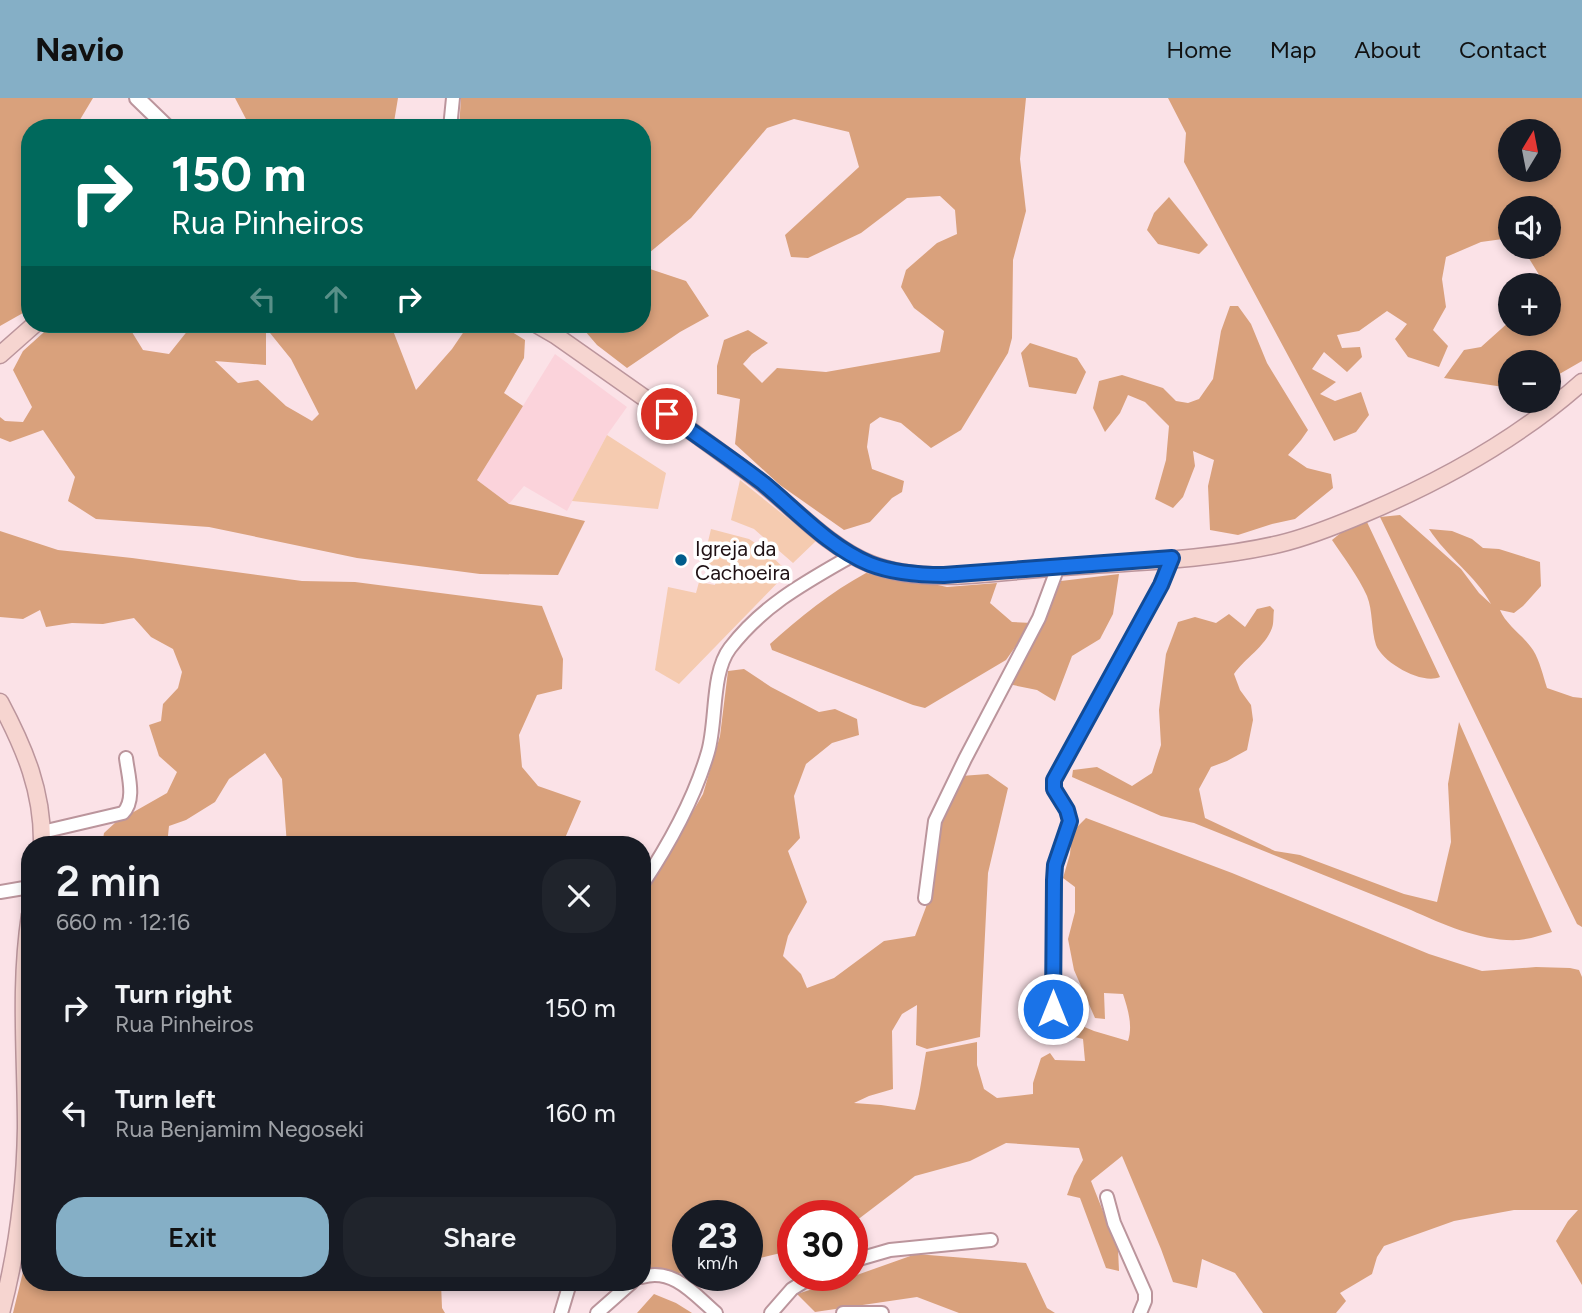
<!DOCTYPE html>
<meta charset="utf-8">
<style>
:root{--surface:#171b24;--page:#20242c;--text:#f1f3f6;--muted:#9ea1a6;--accent:#85afc6}
body{margin:0;font-family:Figtree,sans-serif;background:var(--page);color:var(--text);height:100vh;display:flex;flex-direction:column;font-size:26px;white-space:nowrap}
*{box-sizing:border-box;margin:0}
p{font-size:23px;color:var(--muted)}
.icon{flex:none;width:38px;height:38px;fill:none;stroke:currentColor;stroke-width:2;stroke-linecap:round;stroke-linejoin:round}
.map{position:relative;flex:1;overflow:hidden}
.drawer{position:absolute;left:21px;top:738px;width:630px;height:455px;display:flex;flex-direction:column;background:var(--surface);border-radius:28px;box-shadow:0 4px 10px #0003}
.drawer>*{flex:none}
.top-card{position:absolute;left:21px;top:21px;width:630px;height:214px;border-radius:28px;box-shadow:0 4px 10px #0003;background:#00695c;color:#fff;overflow:hidden}
.needle{width:46px;rotate:10deg}
.buttons{position:absolute;left:1498px;top:21px;display:grid;gap:14px}
.buttons a{display:grid;place-items:center;width:63px;height:63px;border-radius:50%;background:var(--surface);box-shadow:0 4px 10px #0003;font-size:35px}
.speed{position:absolute;left:672px;top:1102px;display:flex;gap:14px;font-size:35px;font-weight:700;text-align:center}
.speed>*{display:grid;place-content:center;width:91px;height:91px;border-radius:50%;background:var(--surface);box-shadow:0 4px 10px #0003;line-height:1}
.speed small{font-size:18px;font-weight:400}
.speed .limit{border:10px solid #d22;background:#fff;color:#111}
.pin{position:absolute;display:grid;place-items:center;width:60px;height:60px;color:#fff;margin:-30px;border:4px solid #fff;border-radius:50%;box-shadow:0 2px 7px #0007}
.me{position:absolute;width:77px;margin:-38px;rotate:0deg;stroke-linejoin:round;filter:drop-shadow(0 0 5px #0008)}
.turn{display:flex;align-items:center;gap:24px;height:147px;padding:0 35px;font-size:32px}
.turn .icon{width:91px;height:91px;stroke-width:2.5}
.turn b{display:block;font-size:49px;line-height:60px}
.lanes{display:flex;align-items:center;height:66px;padding:0 35px;background:#0003;justify-content:center;gap:35px;direction:ltr}
.lanes .off{opacity:.35}
.round{display:grid;place-items:center;flex:none;width:74px;height:74px;border-radius:28px;background:var(--page)}
.overview{display:flex;align-items:center;justify-content:space-between;height:119px;padding:0 35px}
h1{font-size:42px;font-weight:600;line-height:52px}
.button{display:flex;gap:14px;margin-top:auto;padding:14px 35px}
.button a{flex:1;height:80px;border-radius:28px;background:var(--accent);color:#111;font-size:28px;font-weight:600;line-height:80px;text-align:center}
.button a+a{background:var(--page);color:var(--text)}
ul{padding:0;list-style:none}
li{display:flex;align-items:center;gap:21px;height:105px;padding:0 35px}
li div{flex:1}
li b{display:block;font-size:26px}
li em{font-style:normal}
header{display:flex;align-items:center;gap:42px;box-sizing:border-box;height:98px;padding:0 35px;background:var(--accent);color:#111}
header strong{font-size:33px}
nav{display:flex;gap:38px;margin-inline-start:auto;font-size:24px}
.map>svg:first-child{display:block}
.built{fill:#fbd3db}
.green{fill:#f5cbb0}
.forest{fill:#d9a17c;fill-rule:evenodd}
.lines{fill:none;stroke-linecap:round;stroke-linejoin:round}
.minor-casing{stroke:#bb959c;stroke-width:16}
.tertiary-casing{stroke:#bb959c;stroke-width:18}
.secondary-casing{stroke:#bb959c;stroke-width:19}
.minor{stroke:#fff;stroke-width:12}
.tertiary{stroke:#fff;stroke-width:14}
.secondary{stroke:#f6d5d0;stroke-width:16}
.route-casing{stroke:#114b97;stroke-width:18}
.route{stroke:#1a73e8;stroke-width:12}
.poi-dot{fill:#005c8c;stroke:#fff;stroke-width:2.5}
.labels{text-anchor:middle;dominant-baseline:central;stroke-width:7;stroke-linejoin:round;paint-order:stroke}
.poi-label{font-size:21px;fill:#1f1114;stroke:#fff;text-anchor:start}
</style>
<header>
<strong>Navio</strong>
<nav><a>Home</a><a>Map</a><a>About</a><a>Contact</a></nav>
</header>
<div class="map">
<svg width="1582" height="1215" viewBox="0 0 1582 1215">
<rect width="100%" height="100%" fill="#fbe2e7"/>
<path class="built" d="M 555,256 L 627,309 L 607,337 L 567,413 L 524,388 L 509,406 L 477,382 Z"/>
<path class="green" d="M 607,337 L 666,375 L 658,411 L 572,403 Z
M 740,382 L 816,443 L 793,465 L 754,431 L 731,422 Z
M 711,431 L 749,441 L 763,450 L 788,474 L 679,586 L 655,572 L 668,489 L 696,495 L 699,484 L 715,487 L 719,469 L 703,465 Z"/>
<path class="forest" d="M 0,0 L 93,0 L 75,30 L 30,30 L 30,211 L 0,228 Z
M 235,0 L 398,0 L 393,30 L 248,30 L 246,21 Z
M 461,0 L 1026,0 L 1020,61 L 1026,113 L 1013,162 L 1012,240 L 1008,255 L 961,332 L 931,350 L 901,325 L 880,319 L 870,326 L 867,349 L 872,371 L 904,383 L 902,394 L 892,400 L 870,424 L 844,432 L 780,387 L 735,346 L 740,301 L 717,296 L 717,268 L 724,242 L 748,232 L 768,245 L 752,256 L 743,266 L 762,285 L 777,270 L 826,274 L 940,254 L 944,233 L 914,210 L 901,189 L 906,172 L 937,145 L 957,136 L 955,112 L 940,98 L 907,100 L 861,135 L 808,160 L 791,159 L 785,137 L 859,69 L 849,34 L 794,21 L 767,30 L 691,120 L 649,155 L 650,171 L 686,183 L 709,218 L 680,234 L 627,270 L 597,247 L 579,226 L 642,226 L 642,172 L 650,170 L 649,156 L 642,158 L 642,30 L 459,30 Z
M 1168,0 L 1582,0 L 1582,263 L 1549,282 L 1549,264 L 1510,264 L 1510,290 L 1444,280 L 1464,252 L 1481,249 L 1510,223 L 1510,226 L 1549,226 L 1549,187 L 1540,187 L 1541,180 L 1522,149 L 1549,149 L 1549,110 L 1510,110 L 1510,140 L 1481,144 L 1446,159 L 1442,181 L 1446,209 L 1433,232 L 1448,248 L 1439,269 L 1408,259 L 1395,241 L 1407,226 L 1387,213 L 1359,233 L 1337,237 L 1342,250 L 1360,249 L 1362,259 L 1347,274 L 1324,254 L 1312,271 L 1336,284 L 1320,296 L 1335,303 L 1361,294 L 1369,317 L 1356,334 L 1334,343 L 1184,64 L 1186,35 ZM 1510,33 L 1549,33 L 1549,72 L 1510,72 Z
M 1169,99 L 1208,147 L 1199,156 L 1158,146 L 1147,132 L 1154,115 Z
M 1230,208 L 1238,208 L 1251,226 L 1267,265 L 1308,332 L 1301,342 L 1288,357 L 1307,370 L 1331,376 L 1333,390 L 1295,421 L 1272,426 L 1238,437 L 1210,432 L 1208,388 L 1214,362 L 1193,353 L 1195,368 L 1183,399 L 1173,410 L 1155,401 L 1166,362 L 1169,328 L 1145,304 L 1128,297 L 1120,315 L 1105,334 L 1093,310 L 1099,283 L 1122,277 L 1163,290 L 1176,303 L 1188,305 L 1199,301 L 1213,281 L 1221,233 Z
M 53,226 L 127,226 L 143,252 L 169,256 L 193,226 L 389,226 L 392,230 L 416,292 L 452,251 L 469,226 L 499,226 L 525,242 L 524,260 L 504,295 L 523,308 L 477,382 L 509,406 L 585,423 L 558,477 L 480,476 L 357,460 L 209,429 L 96,421 L 68,403 L 75,379 L 43,332 L 10,344 L 0,340 L 0,319 L 5,323 L 23,324 L 32,309 L 13,272 L 23,253 ZM 266,230 L 291,261 L 319,316 L 312,323 L 286,308 L 258,282 L 238,285 L 215,263 L 266,267 Z
M 1030,245 L 1077,260 L 1086,274 L 1076,296 L 1029,289 L 1021,255 Z
M 1400,417 L 1461,471 L 1479,495 L 1491,506 C 1477,479 1446,458 1429,431 L 1452,433 L 1472,441 L 1483,450 L 1499,451 L 1540,464 L 1541,488 L 1523,508 L 1514,515 L 1500,512 C 1506,527 1524,538 1533,552 C 1540,563 1543,578 1547,590 L 1573,599 L 1582,600 L 1582,829 L 1577,826 L 1380,419 Z
M 1367,424 L 1440,579 C 1422,587 1383,565 1376,547 C 1371,531 1373,513 1367,498 C 1358,478 1344,460 1332,442 L 1348,429 Z
M 0,433 L 58,452 L 132,460 L 302,483 L 355,484 L 542,508 L 563,561 L 562,591 L 537,597 L 519,637 L 522,669 L 538,688 L 581,703 L 562,747 L 287,747 L 282,681 L 265,655 L 229,681 L 215,704 L 186,722 L 169,728 L 167,747 L 102,747 L 104,735 L 116,724 L 167,695 L 177,674 L 159,658 L 149,627 L 161,623 L 163,606 L 178,590 L 182,574 L 173,551 L 151,539 L 134,520 L 103,526 L 72,525 L 46,529 L 40,512 L 23,521 L 0,519 Z
M 866,475 L 910,481 L 947,489 L 997,485 L 990,505 L 1012,524 L 1032,525 L 1006,562 L 925,610 L 913,607 L 772,552 L 770,546 C 800,519 831,494 866,475 Z
M 1119,476 L 1113,516 L 1100,541 L 1072,558 L 1055,603 L 1037,592 L 1008,586 L 1037,538 L 1061,483 Z
M 1270,508 L 1274,512 C 1273,518 1274,525 1272,530 C 1265,549 1245,560 1234,576 L 1240,592 L 1251,607 L 1253,622 L 1247,652 L 1227,663 L 1211,669 L 1199,691 L 1205,720 L 1275,753 L 1300,757 L 1404,796 L 1437,804 L 1451,744 L 1448,686 L 1459,624 L 1552,834 C 1542,837 1530,841 1519,842 C 1483,844 1444,827 1411,812 L 1209,731 L 1194,725 L 1161,718 L 1072,679 L 1073,672 L 1097,669 L 1132,688 L 1152,675 L 1161,647 L 1159,612 L 1166,556 L 1178,524 L 1195,519 L 1216,525 L 1229,516 L 1245,529 L 1257,511 Z
M 744,571 L 771,589 L 819,614 L 835,611 L 857,621 L 859,637 L 832,645 L 806,666 L 794,698 L 800,740 L 788,753 L 807,804 L 788,838 L 783,858 L 801,876 L 807,890 L 834,880 L 884,843 L 915,838 L 926,809 L 933,773 L 937,736 L 961,678 L 988,676 L 1008,690 L 988,775 L 980,939 L 927,951 L 916,947 L 917,907 L 902,916 L 892,933 L 893,991 L 869,998 L 854,1005 L 881,1007 L 915,1012 C 921,993 922,974 926,954 L 977,944 L 977,967 L 984,991 L 997,1000 L 1033,996 L 1033,985 L 1041,960 L 1050,955 L 1055,962 L 1085,963 L 1083,941 L 1062,936 L 1056,917 L 1094,933 L 1128,943 C 1133,927 1128,912 1123,896 L 1104,895 L 1105,921 L 1095,920 L 1074,872 L 1068,841 L 1075,814 L 1075,789 L 1063,780 L 1070,756 L 1072,734 L 1086,720 L 1232,775 L 1429,856 L 1482,873 L 1536,869 L 1570,870 L 1579,872 L 1582,879 L 1582,1187 L 1556,1143 L 1568,1123 L 1578,1112 L 1514,1112 L 1454,1123 L 1384,1148 L 1377,1159 L 1372,1176 L 1340,1195 L 1346,1203 L 1336,1215 L 1263,1215 L 1235,1175 L 1202,1161 L 1197,1190 L 1173,1184 L 1161,1151 L 1122,1058 L 1091,1083 L 1118,1151 L 1119,1173 L 1106,1170 L 1080,1100 L 1067,1097 L 1074,1078 L 1083,1062 L 1079,1050 L 1006,1045 L 970,1063 L 915,1078 L 852,1126 L 852,1118 L 793,1118 L 793,1152 L 747,1163 L 747,1118 L 688,1118 L 688,1176 L 642,1172 L 642,802 L 703,696 L 720,638 L 728,573 Z
M 30,1145 L 30,1185 L 441,1185 L 442,1210 L 445,1215 L 13,1215 Z
M 916,1156 L 1026,1165 L 1047,1210 L 1055,1215 L 959,1215 L 917,1199 L 815,1214 L 797,1196 L 854,1178 Z
M 654,1196 L 676,1205 L 692,1215 L 637,1215 Z"/>
<g class="lines">
<defs>
<path id="minor" d="M 450,30 L 453,0
M 42,734 L 123,715 C 136,702 128,677 126,660
M 642,787 C 670,745 694,702 708,654 C 717,623 711,575 730,550 C 764,506 806,484 853,457
M 0,794 L 30,789
M 925,800 L 935,723 L 965,661 L 1039,520 L 1058,469
M 1053,911 L 1054,783 L 1055,767 L 1070,722 L 1067,712 L 1054,691 L 1054,682 L 1161,487 L 1172,460
M 1107,1099 L 1114,1125 L 1145,1195 L 1145,1203 L 1140,1215
M 852,1163 L 890,1152 L 991,1142
M 642,1179 C 673,1169 695,1197 716,1215
M 561,1215 L 570,1185
M 597,1215 L 631,1185
M 771,1215 L 792,1191 L 813,1178
M 843,1215 L 882,1215"/>
<path id="tertiary" d="M 137,0 L 168,30"/>
<path id="secondary" d="M 536,226 L 555,237 C 598,267 640,297 683,327 C 709,346 736,365 762,385 C 796,412 832,452 873,467 C 927,487 993,474 1050,470 C 1124,464 1207,463 1279,446 C 1309,439 1338,427 1366,415 C 1444,382 1518,341 1582,284
M 0,257 L 35,226
M 0,604 C 25,651 43,694 42,747
M 1,1215 C 17,1155 25,1092 26,1030 C 26,959 19,888 30,817"/>
</defs>
<use href="#minor" class="minor-casing"/>
<use href="#tertiary" class="tertiary-casing"/>
<use href="#secondary" class="secondary-casing"/>
<use href="#minor" class="minor"/>
<use href="#tertiary" class="tertiary"/>
<use href="#secondary" class="secondary"/>
</g>
<g class="lines">
<defs>
<path id="route" d="M 667,316 C 699,339 732,361 763,385 C 797,413 829,449 870,466 C 893,475 919,477 944,477 L 1172,460 L 1161,487 L 1054,682 L 1054,691 L 1067,712 L 1070,723 L 1055,767 L 1054,782 L 1053,911"/>
</defs>
<use href="#route" class="route-casing"/>
<use href="#route" class="route"/>
</g>
<circle class="poi-dot" cx="681" cy="462" r="7"/>
<g class="labels">
<g class="poi-label">
<text x="695" y="450">Igreja da<tspan x="695" dy="24">Cachoeira</tspan></text>
</g>
</g>
</svg>
<div class="buttons">
<a><svg class="needle" viewBox="-14 -14 28 28"><path d="M0-13l5 13h-10z" fill="#e53935"/><path d="M0 13l5-13h-10z" fill="#9ea1a6"/></svg></a>
<a><svg class="icon" aria-label="sound" viewBox="0 0 24 24"><path d="M4 9h4l5-4v14l-5-4H4zM17 9q2 3 0 6"/></svg></a>
<a>+</a>
<a>−</a>
</div>
<div class="speed"><div>23<small>km/h</small></div><div class="limit">30</div></div>
<div class="pin" style="left:667px;top:316px;background:#d93025"><svg class="icon" aria-label="arrive" viewBox="0 0 24 24"><path d="M6 21V4h12l-3 4 3 4H6"/></svg></div>
<svg class="me" style="left:1053px;top:911px" viewBox="-20 -20 40 40"><circle r="17" fill="#1a73e8" stroke="#fff" stroke-width="3"/><path d="M0-11L8 9 0 5-8 9z" fill="#fff"/></svg>
<div class="top-card">
<div class="turn"><svg class="icon" aria-label="right" viewBox="0 0 24 24"><path d="M7 20v-9h11M14 6l5 5-5 5"/></svg><div><b>150 m</b>Rua Pinheiros</div></div>
<div class="lanes"><svg class="icon off" aria-label="left" viewBox="0 0 24 24"><path d="M17 20v-9H6M10 6l-5 5 5 5"/></svg><svg class="icon off" aria-label="ahead" viewBox="0 0 24 24"><path d="M12 20V5M6 11l6-6 6 6"/></svg><svg class="icon" aria-label="right" viewBox="0 0 24 24"><path d="M7 20v-9h11M14 6l5 5-5 5"/></svg></div>
</div>
<section class="drawer">
<div class="overview"><div><h1>2 min</h1><p>660 m · 12:16</p></div><a class="round"><svg class="icon" aria-label="close" viewBox="0 0 24 24"><path d="M6 6l12 12M18 6L6 18"/></svg></a></div>
<ul>
<li><svg class="icon" aria-label="right" viewBox="0 0 24 24"><path d="M7 20v-9h11M14 6l5 5-5 5"/></svg><div><b>Turn right</b><p>Rua Pinheiros</p></div><em>150 m</em></li>
<li><svg class="icon" aria-label="left" viewBox="0 0 24 24"><path d="M17 20v-9H6M10 6l-5 5 5 5"/></svg><div><b>Turn left</b><p>Rua Benjamim Negoseki</p></div><em>160 m</em></li>
</ul>
<div class="button"><a>Exit</a><a>Share</a></div>
</section>
</div>
